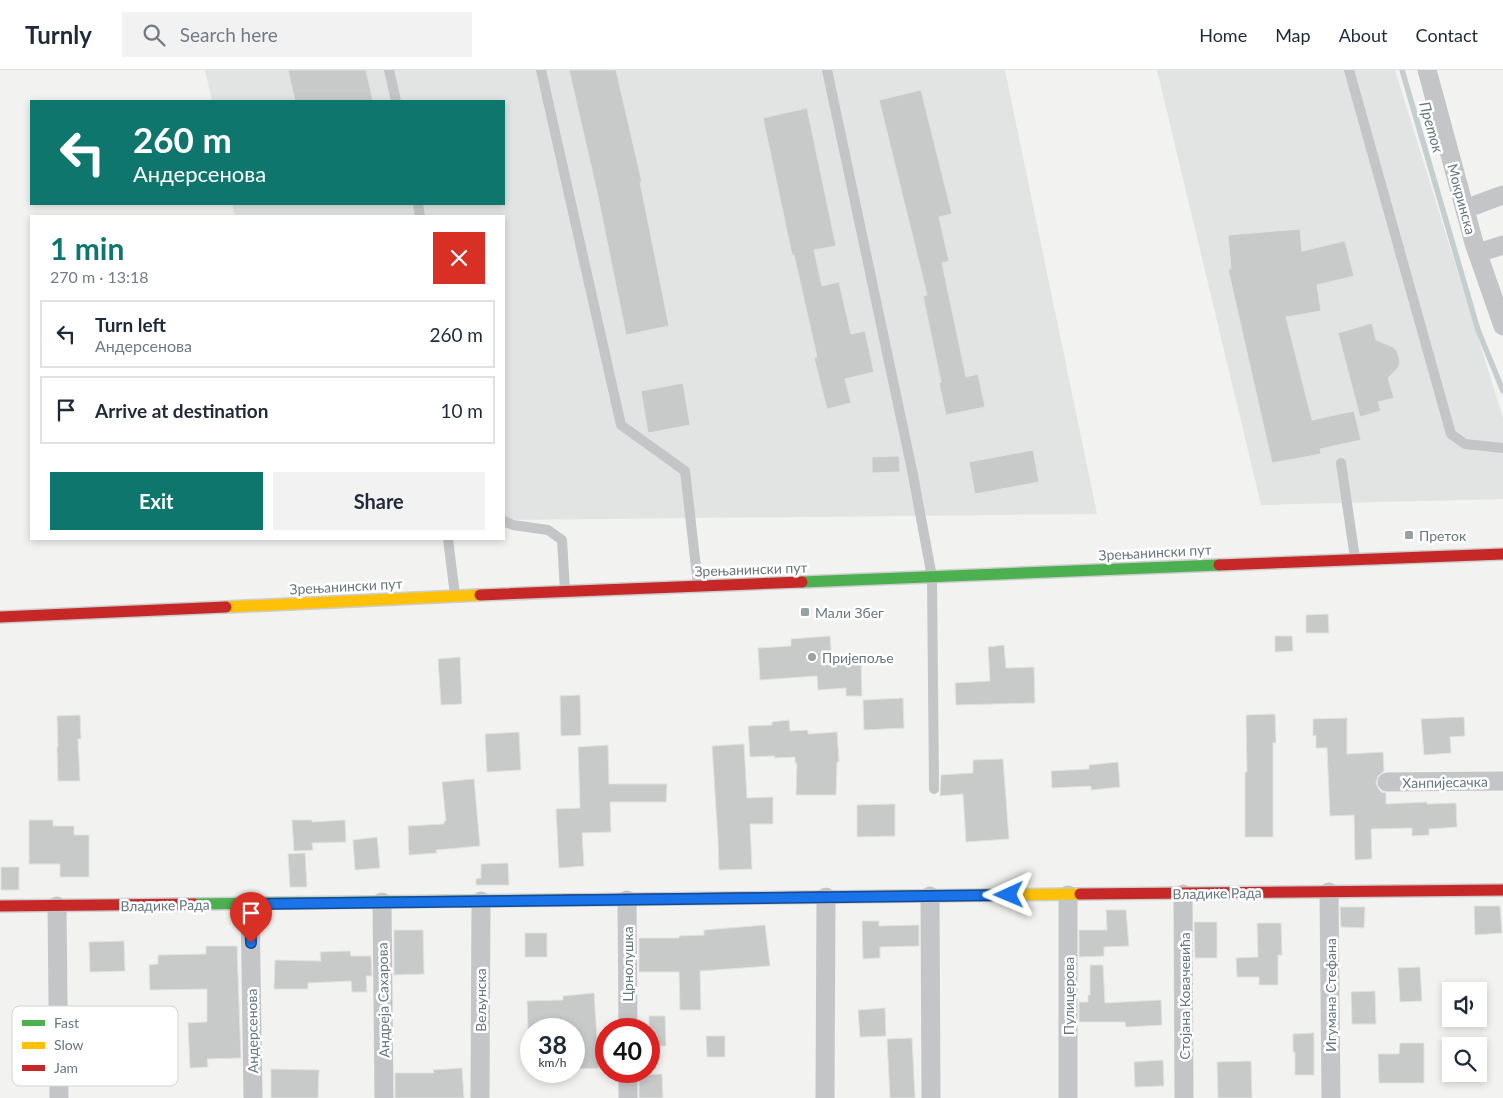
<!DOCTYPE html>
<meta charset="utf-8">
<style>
:root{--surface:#fff;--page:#f2f2f3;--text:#1f2937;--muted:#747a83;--line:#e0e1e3;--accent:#0f766e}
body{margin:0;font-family:Lato,sans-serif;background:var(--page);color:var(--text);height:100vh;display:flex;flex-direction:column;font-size:19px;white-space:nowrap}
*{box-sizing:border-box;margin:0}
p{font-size:16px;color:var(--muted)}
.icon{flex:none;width:28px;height:28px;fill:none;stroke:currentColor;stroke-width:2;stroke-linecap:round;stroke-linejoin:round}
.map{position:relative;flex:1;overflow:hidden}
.details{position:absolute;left:30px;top:145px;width:475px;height:325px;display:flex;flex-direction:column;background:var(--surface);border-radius:0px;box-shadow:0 2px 8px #0003}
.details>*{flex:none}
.top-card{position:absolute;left:30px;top:30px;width:475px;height:105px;border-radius:0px;box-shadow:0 2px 8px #0003;background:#0f766e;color:#fff;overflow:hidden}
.fabs{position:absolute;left:1442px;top:912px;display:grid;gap:10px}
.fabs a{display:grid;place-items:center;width:45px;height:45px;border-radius:0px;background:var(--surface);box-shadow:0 2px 8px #0003;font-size:25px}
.speed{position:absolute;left:520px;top:948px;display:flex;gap:10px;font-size:25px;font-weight:700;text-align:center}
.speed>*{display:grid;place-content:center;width:65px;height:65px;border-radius:50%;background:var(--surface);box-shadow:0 2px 8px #0003;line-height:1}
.speed small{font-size:12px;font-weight:400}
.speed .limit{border:8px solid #d22;background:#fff;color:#111}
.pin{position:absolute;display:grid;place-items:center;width:42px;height:42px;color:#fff;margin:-51px -21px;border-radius:50% 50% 50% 0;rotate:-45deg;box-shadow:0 0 5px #0007}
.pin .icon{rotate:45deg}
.me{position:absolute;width:55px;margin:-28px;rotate:269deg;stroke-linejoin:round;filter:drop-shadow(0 0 4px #0008)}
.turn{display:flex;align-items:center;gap:18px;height:105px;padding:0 20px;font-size:22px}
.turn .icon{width:65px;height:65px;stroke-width:2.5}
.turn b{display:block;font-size:35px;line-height:42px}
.round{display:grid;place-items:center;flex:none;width:52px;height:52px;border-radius:0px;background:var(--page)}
.head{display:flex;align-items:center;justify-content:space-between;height:85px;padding:0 20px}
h1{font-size:30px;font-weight:700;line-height:38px;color:var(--accent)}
.button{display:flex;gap:10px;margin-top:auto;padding:10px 20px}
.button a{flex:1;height:58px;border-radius:0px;background:var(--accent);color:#fff;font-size:20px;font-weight:700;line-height:58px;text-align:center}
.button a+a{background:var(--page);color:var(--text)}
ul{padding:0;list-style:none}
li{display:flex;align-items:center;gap:15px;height:68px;margin:0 10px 8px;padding:0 10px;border:2px solid var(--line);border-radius:0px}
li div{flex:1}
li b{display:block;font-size:19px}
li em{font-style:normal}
header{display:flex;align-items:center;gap:30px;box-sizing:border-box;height:70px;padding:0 25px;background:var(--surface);border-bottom:1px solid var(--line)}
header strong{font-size:24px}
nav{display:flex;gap:28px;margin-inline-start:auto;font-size:18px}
.search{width:350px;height:45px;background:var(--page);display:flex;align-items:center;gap:12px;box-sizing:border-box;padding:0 18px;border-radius:0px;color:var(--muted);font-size:19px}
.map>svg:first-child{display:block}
.built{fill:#e2e3e3}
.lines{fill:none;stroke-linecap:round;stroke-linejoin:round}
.stream{stroke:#c4cecf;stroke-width:5.5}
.building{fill:#c8c9c9;stroke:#e2e2e0}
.fast-casing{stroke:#cdcece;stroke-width:14}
.slow-casing{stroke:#cdcece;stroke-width:14}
.jam-casing{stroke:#cdcece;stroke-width:14}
.lane{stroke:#c3c5c6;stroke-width:10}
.street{stroke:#c3c5c6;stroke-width:19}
.fast{stroke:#4caf50;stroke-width:11}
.slow{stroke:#ffc107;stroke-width:11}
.jam{stroke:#c62828;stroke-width:11}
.route-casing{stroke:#114b97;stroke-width:12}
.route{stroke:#1a73e8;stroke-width:9}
.poi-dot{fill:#97a2a6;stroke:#fff;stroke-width:2}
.labels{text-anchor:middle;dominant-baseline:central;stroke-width:5;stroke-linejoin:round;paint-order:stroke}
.street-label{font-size:14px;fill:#66777d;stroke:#fff}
.poi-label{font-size:14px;fill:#66777d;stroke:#fff;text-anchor:start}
.water-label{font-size:15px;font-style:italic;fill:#62787b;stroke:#fff}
.key{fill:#fff;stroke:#d1d6d8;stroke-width:1}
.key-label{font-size:14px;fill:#66777d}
</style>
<header>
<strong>Turnly</strong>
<div class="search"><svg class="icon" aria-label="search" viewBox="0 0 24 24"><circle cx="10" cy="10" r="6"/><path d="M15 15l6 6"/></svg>Search here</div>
<nav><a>Home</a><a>Map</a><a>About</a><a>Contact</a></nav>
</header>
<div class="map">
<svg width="1503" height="1028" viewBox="0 0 1503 1028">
<rect width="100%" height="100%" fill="#f2f2f1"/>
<path class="built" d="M 205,0 L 1005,0 L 1097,444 L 504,450 L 504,146 L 235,146 L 232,134 L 504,134 L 504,31 L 212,31 Z
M 1157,0 L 1395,0 L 1503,348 L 1503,429 L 1261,435 Z"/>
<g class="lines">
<path class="stream" d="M 1402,0 L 1478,260 L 1503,321"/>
</g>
<path class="building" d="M 288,0 L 366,0 L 373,31 L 295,31 Z
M 569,0 L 616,0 L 642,112 L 640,112 L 669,256 L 626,265 L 597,122 Z
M 921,20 L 952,144 L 939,147 L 949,191 L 942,193 L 966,307 L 978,304 L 985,337 L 946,345 L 939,313 L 941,312 L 923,226 L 927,225 L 879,30 Z
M 807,38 L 836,176 L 814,180 L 822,216 L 839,212 L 851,264 L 865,261 L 874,302 L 845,309 L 851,333 L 827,339 L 814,288 L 817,287 L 794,185 L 792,185 L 763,48 Z
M 1300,159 L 1302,181 L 1345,171 L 1354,206 L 1317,215 L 1321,241 L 1286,247 L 1312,350 L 1354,341 L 1361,370 L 1320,379 L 1321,384 L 1272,393 L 1228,199 L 1231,199 L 1228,165 Z
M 1372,253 L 1376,270 L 1393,277 L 1397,281 L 1400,292 L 1398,298 L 1388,308 L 1394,328 L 1378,332 L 1381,341 L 1360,347 L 1338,263 Z
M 683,313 L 690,355 L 648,363 L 641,321 Z
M 1033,380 L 1039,412 L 975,424 L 969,392 Z
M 899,386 L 900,402 L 872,403 L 872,387 Z
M 1328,544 L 1329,563 L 1306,563 L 1306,545 Z
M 830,566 L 832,591 L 861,590 L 862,626 L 846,626 L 846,618 L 818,620 L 817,606 L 760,610 L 758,578 L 791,576 L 791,569 Z
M 1275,566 L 1292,566 L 1293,581 L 1275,582 Z
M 1004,575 L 1006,598 L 1034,597 L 1035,633 L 956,635 L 955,613 L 990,611 L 988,577 Z
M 460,587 L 462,634 L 441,635 L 438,589 Z
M 580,625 L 581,665 L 561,666 L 560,626 Z
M 903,628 L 904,658 L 864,660 L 863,630 Z
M 1275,644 L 1276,673 L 1273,673 L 1273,767 L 1245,767 L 1245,702 L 1247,702 L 1246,645 Z
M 80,645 L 81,669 L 78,669 L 80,711 L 58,711 L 57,677 L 58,677 L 57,646 Z
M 1464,647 L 1465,666 L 1450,667 L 1451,683 L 1424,685 L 1421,649 Z
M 1347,648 L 1347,684 L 1383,682 L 1384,701 L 1378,706 L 1376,713 L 1378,718 L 1381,722 L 1386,723 L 1386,734 L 1427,732 L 1427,734 L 1456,733 L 1457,757 L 1429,759 L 1429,765 L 1412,766 L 1412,758 L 1371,759 L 1372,789 L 1355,790 L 1354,745 L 1330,746 L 1327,678 L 1316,678 L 1316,665 L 1313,666 L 1313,649 Z
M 789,650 L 790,661 L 808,660 L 808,664 L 837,662 L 839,692 L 837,692 L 836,725 L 796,725 L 797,693 L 795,693 L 795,687 L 775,688 L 774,686 L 750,687 L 748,656 L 772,655 L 772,652 Z
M 519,662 L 521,700 L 487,702 L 485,664 Z
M 744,674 L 747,728 L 773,727 L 773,754 L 750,754 L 752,799 L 719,800 L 718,769 L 712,676 Z
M 608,675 L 609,714 L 667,714 L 666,732 L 610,732 L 611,762 L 582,763 L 584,796 L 559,798 L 556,739 L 580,738 L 578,677 Z
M 1003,689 L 1009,769 L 966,772 L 963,724 L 940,726 L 941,705 L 973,703 L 973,690 Z
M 1118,692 L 1120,717 L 1091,720 L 1091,716 L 1052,718 L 1051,701 L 1089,699 L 1089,695 Z
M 474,709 L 480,776 L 436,780 L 437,783 L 409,785 L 408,756 L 444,754 L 444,751 L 446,751 L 442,712 Z
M 895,734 L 895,766 L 857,767 L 857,735 Z
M 29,750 L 53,750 L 53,756 L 74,756 L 74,765 L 89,765 L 89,807 L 60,807 L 60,794 L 29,794 Z
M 292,750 L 312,750 L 312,752 L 345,750 L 346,772 L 312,773 L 313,780 L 294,781 Z
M 377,767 L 380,798 L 355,800 L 353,770 Z
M 305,783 L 307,817 L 290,817 L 288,784 Z
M 508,793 L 509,815 L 476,815 L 476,809 L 481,808 L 481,794 Z
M 1,797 L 19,797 L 19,820 L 1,820 Z
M 1474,836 L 1500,836 L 1502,863 L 1475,865 Z
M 1340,837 L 1365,837 L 1364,858 L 1341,857 Z
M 1106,840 L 1126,840 L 1129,876 L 1104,877 L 1104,886 L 1079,887 L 1079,860 L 1107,860 Z
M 862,851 L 879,851 L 879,856 L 919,855 L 919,876 L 880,877 L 880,888 L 863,889 Z
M 1194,852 L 1217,852 L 1217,888 L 1195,888 Z
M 1257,853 L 1281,853 L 1282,885 L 1278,885 L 1278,915 L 1259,915 L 1259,907 L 1237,907 L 1236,888 L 1258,887 Z
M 765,855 L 770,896 L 700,901 L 701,940 L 680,940 L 679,902 L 639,902 L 639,868 L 679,868 L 679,866 L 704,865 L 704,860 Z
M 394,860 L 423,860 L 424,904 L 394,905 Z
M 525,863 L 547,863 L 547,887 L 525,887 Z
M 124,871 L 125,901 L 90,902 L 89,872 Z
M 206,876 L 237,876 L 241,988 L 207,989 L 208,997 L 190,998 L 188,953 L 207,952 L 207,919 L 150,920 L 149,895 L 158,894 L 158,885 L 206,884 Z
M 350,881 L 351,886 L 371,886 L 372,906 L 366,906 L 367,922 L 352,922 L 351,911 L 308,913 L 308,919 L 274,919 L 275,890 L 321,891 L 320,882 Z
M 1090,895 L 1103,895 L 1105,933 L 1161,930 L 1162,955 L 1126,957 L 1125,952 L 1079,952 L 1079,932 L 1088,932 L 1088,925 L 1090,925 Z
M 1420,897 L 1422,931 L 1400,932 L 1398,898 Z
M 1375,921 L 1376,954 L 1352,954 L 1351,922 Z
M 594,923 L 599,998 L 574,999 L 574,959 L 528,959 L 527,931 L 563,930 L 563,926 Z
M 885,938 L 886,966 L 860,967 L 858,940 Z
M 649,946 L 665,946 L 666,976 L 649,976 Z
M 1314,963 L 1314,1005 L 1295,1005 L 1295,982 L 1293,982 L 1293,964 Z
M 706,966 L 725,966 L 725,987 L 707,987 Z
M 912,968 L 915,1028 L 890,1028 L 887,969 Z
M 1400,973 L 1424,973 L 1424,1013 L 1379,1013 L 1378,984 L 1399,984 Z
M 1163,990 L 1164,1016 L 1135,1017 L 1134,992 Z
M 1251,991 L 1252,1028 L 1218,1028 L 1217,992 Z
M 462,998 L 464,1028 L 395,1028 L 395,1003 L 434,1003 L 433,1000 Z
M 271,999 L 319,1000 L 318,1028 L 271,1028 Z
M 662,1004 L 663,1028 L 639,1028 L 639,1005 Z"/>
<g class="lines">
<defs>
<path id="fast" d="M 802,512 L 1219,495
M 194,834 L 565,830"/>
<path id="slow" d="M 226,537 L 480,525
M 826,827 L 1080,824"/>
<path id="jam" d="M 1219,495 L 1503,484
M 480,525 L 802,512
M 0,547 L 226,537
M 1080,824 L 1503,820
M 565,830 L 826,827
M 0,836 L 194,834"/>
</defs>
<use href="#fast" class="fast-casing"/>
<use href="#slow" class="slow-casing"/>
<use href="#jam" class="jam-casing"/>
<path class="lane" d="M 389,0 L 396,31
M 541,0 L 621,355 L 685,401 L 698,515
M 827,0 L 912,400 L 932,507 L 934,719
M 1349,0 L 1451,364 L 1465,374 L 1503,378
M 418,134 L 420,146
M 1341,393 L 1355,488
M 504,451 L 513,455 L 548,460 L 562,470 L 565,521
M 448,469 L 455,525"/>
<path class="street" d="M 1427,0 L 1474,173 L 1503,256
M 1465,139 L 1503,125
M 1478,183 L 1503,175
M 1387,712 L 1503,711
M 1329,822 L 1331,1028
M 1183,824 L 1184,1028
M 1068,825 L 1068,1028
M 930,826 L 931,1028
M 627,830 L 628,959
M 382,832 L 384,1028
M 250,834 L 253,1028
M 57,836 L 59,1028
M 628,1001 L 628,1028
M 480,1028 L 481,831
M 825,1028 L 826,827"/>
<use href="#fast" class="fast"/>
<use href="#slow" class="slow"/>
<use href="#jam" class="jam"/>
</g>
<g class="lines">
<defs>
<path id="route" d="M 251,873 L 250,834 L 1009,825"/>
</defs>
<use href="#route" class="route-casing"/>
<use href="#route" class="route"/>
</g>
<g class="poi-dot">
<rect x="1404" y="460" width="10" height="10" rx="2.5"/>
<rect x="800" y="537" width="10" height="10" rx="2.5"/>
<circle cx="812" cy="587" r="5"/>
</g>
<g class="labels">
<g class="street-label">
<text transform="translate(1462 129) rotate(75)">Мокринска</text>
<text transform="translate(1155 482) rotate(-3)">Зрењанински пут</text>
<text transform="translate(751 499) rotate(-2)">Зрењанински пут</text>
<text transform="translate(346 516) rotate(-3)">Зрењанински пут</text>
<text transform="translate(1445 712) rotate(-1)">Ханпијесачка</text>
<text transform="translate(1217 823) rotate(-1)">Владике Рада</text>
<text transform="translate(165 835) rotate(-1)">Владике Рада</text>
<text transform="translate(627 894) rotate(-90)">Црнолушка</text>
<text transform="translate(1330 925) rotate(-90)">Игумана Стефана</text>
<text transform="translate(1068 926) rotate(-90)">Пулицерова</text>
<text transform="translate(1184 926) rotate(-90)">Стојана Ковачевића</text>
<text transform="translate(383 930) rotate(-91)">Андреја Сахарова</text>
<text transform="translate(480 930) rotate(-90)">Вељунска</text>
<text transform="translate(252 961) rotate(-91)">Андерсенова</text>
</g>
<g class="poi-label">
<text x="1419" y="465">Преток</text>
<text x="815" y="542">Мали Збег</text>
<text x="822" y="587">Пријепоље</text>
</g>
<g class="water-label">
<text transform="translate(1432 57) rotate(74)">Преток</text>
</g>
</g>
<rect x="12" y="936" width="166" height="80" rx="8" class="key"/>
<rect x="22" y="950" width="23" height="6" fill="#4caf50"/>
<rect x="22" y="972" width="23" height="7" fill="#ffc107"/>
<rect x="22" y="995" width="23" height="6" fill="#c62828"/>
<g class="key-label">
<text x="54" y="958">Fast</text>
<text x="54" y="980">Slow</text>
<text x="54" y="1003">Jam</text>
</g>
</svg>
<div class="fabs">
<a><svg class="icon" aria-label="sound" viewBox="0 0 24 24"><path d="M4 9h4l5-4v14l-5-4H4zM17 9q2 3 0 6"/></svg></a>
<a><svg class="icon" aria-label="search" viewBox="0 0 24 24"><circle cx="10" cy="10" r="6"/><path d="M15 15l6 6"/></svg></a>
</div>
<div class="speed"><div>38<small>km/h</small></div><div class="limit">40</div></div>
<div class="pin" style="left:251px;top:873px;background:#d93025"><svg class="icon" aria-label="arrive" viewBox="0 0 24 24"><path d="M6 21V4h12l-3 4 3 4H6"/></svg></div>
<svg class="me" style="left:1009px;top:825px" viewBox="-20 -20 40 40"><path d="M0-17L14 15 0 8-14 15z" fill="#1a73e8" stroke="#fff" stroke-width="4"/></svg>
<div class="top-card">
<div class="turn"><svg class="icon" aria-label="left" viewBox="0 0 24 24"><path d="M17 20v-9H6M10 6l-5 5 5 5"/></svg><div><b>260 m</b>Андерсенова</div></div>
</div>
<section class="details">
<div class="head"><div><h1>1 min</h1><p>270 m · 13:18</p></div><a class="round" style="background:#d93025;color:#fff"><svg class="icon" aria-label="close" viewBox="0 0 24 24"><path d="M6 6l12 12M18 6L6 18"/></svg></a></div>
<ul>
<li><svg class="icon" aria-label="left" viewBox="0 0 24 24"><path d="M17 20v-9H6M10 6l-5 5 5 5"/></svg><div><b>Turn left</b><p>Андерсенова</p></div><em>260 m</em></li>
<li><svg class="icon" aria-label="arrive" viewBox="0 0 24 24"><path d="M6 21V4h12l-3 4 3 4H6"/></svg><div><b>Arrive at destination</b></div><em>10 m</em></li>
</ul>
<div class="button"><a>Exit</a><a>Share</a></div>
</section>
</div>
